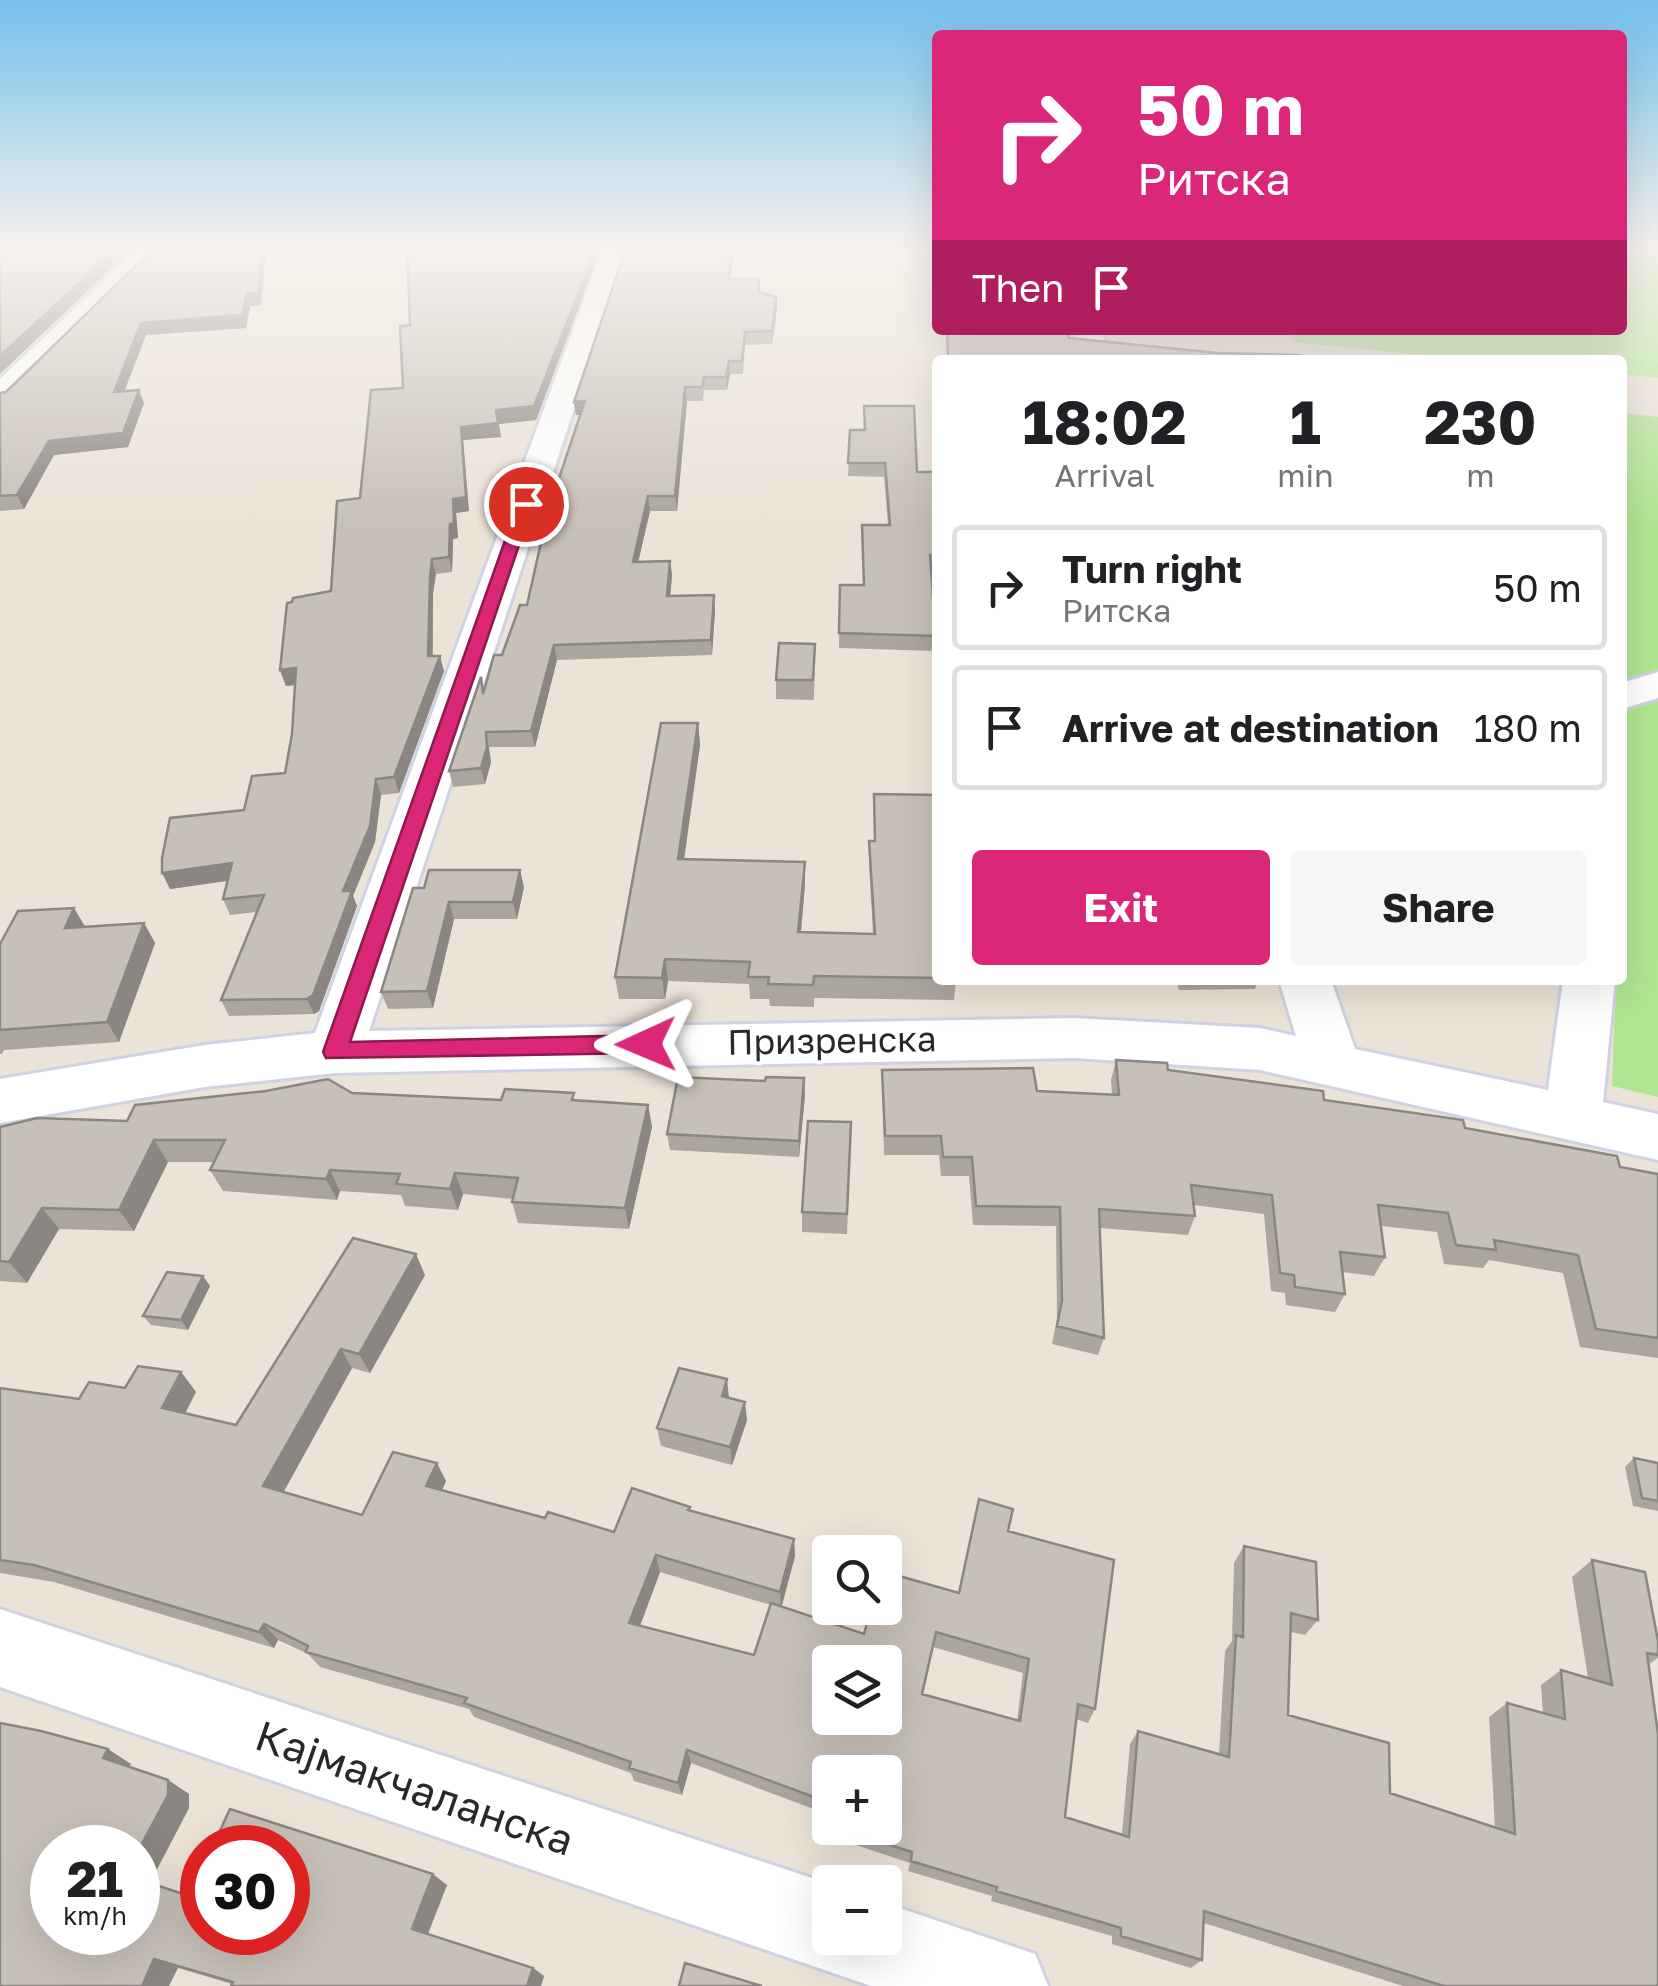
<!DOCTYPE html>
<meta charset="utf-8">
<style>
:root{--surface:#fff;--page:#f6f6f6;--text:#202124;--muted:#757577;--line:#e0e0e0;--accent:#db2777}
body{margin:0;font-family:"Golos Text",sans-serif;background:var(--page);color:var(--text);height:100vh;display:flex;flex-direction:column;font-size:38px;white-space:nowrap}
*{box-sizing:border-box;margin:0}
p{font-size:32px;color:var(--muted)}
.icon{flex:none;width:55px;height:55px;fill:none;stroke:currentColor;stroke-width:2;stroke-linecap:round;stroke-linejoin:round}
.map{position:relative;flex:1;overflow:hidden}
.panel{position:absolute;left:932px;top:355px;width:695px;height:630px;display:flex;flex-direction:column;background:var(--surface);border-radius:10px;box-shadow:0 10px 40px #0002}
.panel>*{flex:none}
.banner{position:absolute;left:932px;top:30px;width:695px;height:305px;border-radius:10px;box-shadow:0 10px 40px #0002;background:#db2777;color:#fff;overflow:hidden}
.fabs{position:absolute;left:812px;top:1535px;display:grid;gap:20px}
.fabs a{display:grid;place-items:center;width:90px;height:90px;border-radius:10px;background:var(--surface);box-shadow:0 10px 40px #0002;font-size:50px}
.speed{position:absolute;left:30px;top:1825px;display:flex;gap:20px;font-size:50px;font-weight:700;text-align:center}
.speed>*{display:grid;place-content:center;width:130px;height:130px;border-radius:50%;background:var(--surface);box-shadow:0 10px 40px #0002;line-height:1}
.speed small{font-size:25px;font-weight:400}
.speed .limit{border:15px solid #d22;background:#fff;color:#111}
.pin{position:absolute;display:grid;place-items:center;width:85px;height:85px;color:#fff;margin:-42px;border:5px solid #fff;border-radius:50%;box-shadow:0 2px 10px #0007}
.me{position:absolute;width:110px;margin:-55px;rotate:269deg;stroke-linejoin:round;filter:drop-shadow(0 0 8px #0008)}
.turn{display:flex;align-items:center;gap:35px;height:210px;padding:0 40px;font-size:45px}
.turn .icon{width:130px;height:130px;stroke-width:2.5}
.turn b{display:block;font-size:70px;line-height:85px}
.then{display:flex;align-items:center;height:95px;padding:0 40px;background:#0003;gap:20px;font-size:38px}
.eta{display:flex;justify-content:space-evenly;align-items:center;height:170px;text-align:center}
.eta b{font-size:60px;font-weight:700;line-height:70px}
.cta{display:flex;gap:20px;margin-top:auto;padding:20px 40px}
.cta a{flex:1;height:115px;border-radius:10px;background:var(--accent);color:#fff;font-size:40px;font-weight:700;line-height:115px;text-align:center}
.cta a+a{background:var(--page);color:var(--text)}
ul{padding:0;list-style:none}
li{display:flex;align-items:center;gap:30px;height:125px;margin:0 20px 15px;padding:0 20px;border:5px solid var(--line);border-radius:10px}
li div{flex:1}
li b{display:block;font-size:38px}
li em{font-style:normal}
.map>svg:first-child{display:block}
.green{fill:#b0e691}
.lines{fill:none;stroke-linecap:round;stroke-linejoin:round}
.minor-casing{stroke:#ced2e2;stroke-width:6}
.minor{fill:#fff;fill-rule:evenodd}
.wall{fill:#aba59e;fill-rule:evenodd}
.shaded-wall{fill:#8b8681}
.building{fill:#c7c0b8;stroke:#8b8681;stroke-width:2.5;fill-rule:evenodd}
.route{fill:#db2777;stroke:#8e194d;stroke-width:2.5}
.labels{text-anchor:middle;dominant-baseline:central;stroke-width:8;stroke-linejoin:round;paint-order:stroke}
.street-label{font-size:35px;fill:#282828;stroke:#fff}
.near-street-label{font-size:42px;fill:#282828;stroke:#fff}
</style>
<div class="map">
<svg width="1658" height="1986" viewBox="0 0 1658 1986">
<rect width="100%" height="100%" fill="#ece3d8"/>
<path class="green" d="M 1623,248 L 1658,248 L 1658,378 L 1623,374 L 1622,360 L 1475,360 L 1292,342 L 1288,330 L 1622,330 Z
M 1623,413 L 1658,417 L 1658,1097 L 1612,1086 L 1616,980 L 1622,980 L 1626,715 L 1622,708 Z"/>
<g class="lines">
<defs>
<path id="minor" d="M 139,248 L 165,248 L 11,401 L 0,404 L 0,379 Z
M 603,248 L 627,248 L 369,1031 L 1074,1018 L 1260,1028 L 1296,1036 L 1279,980 L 1331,980 L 1355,1049 L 1548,1090 L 1563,980 L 1615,980 L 1603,1102 L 1658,1114 L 1658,1160 L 1260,1070 L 1074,1058 L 335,1073 L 205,1087 L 0,1123 L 0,1079 L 205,1045 L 315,1033 Z
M 1074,330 L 1102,330 L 1111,360 L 1083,360 Z
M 1658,672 L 1658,698 L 1622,709 L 1622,683 Z
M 0,1609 L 830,1884 L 830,1938 L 885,1938 L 885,1903 L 1035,1954 L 1048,1986 L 871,1986 L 0,1687 Z"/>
</defs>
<use href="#minor" class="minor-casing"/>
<use href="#minor" class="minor"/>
</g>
<path class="wall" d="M 154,248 L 284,249 L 266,250 L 261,305 L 250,306 L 246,328 L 146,335 L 124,391 L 144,403 L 128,447 L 54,455 L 24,509 L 0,511 L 0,393 L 6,392 Z
M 407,248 L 601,248 L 536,420 L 499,424 L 501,437 L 463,440 L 469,511 L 456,513 L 458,538 L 453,539 L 452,572 L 436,574 L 433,593 L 433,656 L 444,671 L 399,793 L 381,795 L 375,842 L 353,896 L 357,906 L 319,1011 L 314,1014 L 229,1016 L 221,1000 L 257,912 L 230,915 L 223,899 L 228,881 L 170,889 L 244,810 L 285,773 L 292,734 L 295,685 L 286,686 L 280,670 L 331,591 L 360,498 L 403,388 L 410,325 Z
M 902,248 L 938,248 L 938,251 L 903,250 Z
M 725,259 L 732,271 L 731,279 L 760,292 L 776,297 L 777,309 L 772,344 L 745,345 L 743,374 L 730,374 L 727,390 L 704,390 L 703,401 L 687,401 L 677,511 L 650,511 L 638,561 L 670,561 L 672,575 L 670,596 L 715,610 L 712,655 L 557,660 L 535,747 L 489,747 L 491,762 L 485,784 L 453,787 L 449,771 L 481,677 L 484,689 L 527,605 L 580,415 L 576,415 L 574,402 Z
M 850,430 L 917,472 L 938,472 L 938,569 L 931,569 L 936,636 L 935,651 L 839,648 L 840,585 L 863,585 L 862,525 L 888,525 L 884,477 L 848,476 Z
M 815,644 L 814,700 L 776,699 L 776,680 Z
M 698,723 L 700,745 L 684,859 L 805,884 L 801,932 L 873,934 L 869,863 L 869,841 L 874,841 L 874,794 L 938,795 L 938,980 L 956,980 L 954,1000 L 814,998 L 814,1007 L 770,1006 L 769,999 L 750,999 L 749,984 L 668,981 L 665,999 L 619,999 L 615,977 Z
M 524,887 L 517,919 L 454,919 L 433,1008 L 388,1009 L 381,992 L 413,888 Z
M 144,923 L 155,943 L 119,1042 L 4,1050 L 2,1054 L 0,1054 L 0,944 L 85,927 Z
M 1176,980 L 1258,980 L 1255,989 L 1179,990 Z
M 1351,980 L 1423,980 L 1422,983 Z
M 1116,1060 L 1465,1128 L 1620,1167 L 1658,1174 L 1658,1358 L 1580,1347 L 1563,1273 L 1489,1260 L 1483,1268 L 1444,1264 L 1437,1232 L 1381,1226 L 1385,1257 L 1374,1276 L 1342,1272 L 1345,1294 L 1335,1312 L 1286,1305 L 1285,1293 L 1271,1291 L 1264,1214 L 1194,1205 L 1195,1216 L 1188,1235 L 1100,1228 L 1104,1338 L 1098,1355 L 1052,1344 L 1057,1318 L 1056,1226 L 973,1225 L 969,1176 L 941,1176 L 939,1155 L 884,1155 L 882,1070 L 1037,1091 L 1112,1094 L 1111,1080 Z
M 804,1078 L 805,1095 L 799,1157 L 670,1150 L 667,1134 L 765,1081 Z
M 352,1093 L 501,1100 L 576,1100 L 648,1105 L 652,1127 L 629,1229 L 518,1223 L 512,1202 L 513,1199 L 463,1194 L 458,1210 L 405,1206 L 401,1195 L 340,1191 L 337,1200 L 223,1191 L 210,1170 L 214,1162 L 168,1162 L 134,1231 L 59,1229 L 27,1283 L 0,1281 L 0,1127 L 127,1121 Z
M 851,1122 L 847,1234 L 802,1232 L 802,1212 Z
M 425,1275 L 370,1373 L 352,1368 L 283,1492 L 362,1515 L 446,1481 L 442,1490 L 545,1518 L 614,1532 L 690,1507 L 691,1511 L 794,1539 L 795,1556 L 782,1606 L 864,1634 L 959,1593 L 1008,1531 L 1095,1709 L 1088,1723 L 1076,1719 L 1065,1817 L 1122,1834 L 1130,1744 L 1138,1731 L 1219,1754 L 1225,1651 L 1232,1641 L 1234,1563 L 1244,1546 L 1318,1620 L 1305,1635 L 1291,1632 L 1288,1715 L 1390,1793 L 1495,1828 L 1489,1717 L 1507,1703 L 1543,1713 L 1541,1685 L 1561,1670 L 1588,1678 L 1572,1577 L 1592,1560 L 1658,1641 L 1658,1658 L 1649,1664 L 1658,1986 L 1403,1986 L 1204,1923 L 1202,1960 L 1191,1968 L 1112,1944 L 1112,1936 L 991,1901 L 992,1896 L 908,1871 L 910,1863 L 817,1832 L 817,1821 L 819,1811 L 691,1763 L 682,1795 L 634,1781 L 631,1773 L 474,1717 L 469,1709 L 320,1667 L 308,1654 L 278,1640 L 274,1648 L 54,1582 L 0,1573 L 0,1388 L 79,1399 L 181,1372 L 196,1392 L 185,1413 L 236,1425 ZM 660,1572 L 771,1605 L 754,1655 L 640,1626 ZM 933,1647 L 1023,1673 L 1017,1721 L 923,1694 ZM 830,1772 L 885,1828 L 830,1828 Z
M 210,1286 L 188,1330 L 151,1325 L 143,1316 Z
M 729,1398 L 747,1420 L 732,1465 L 661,1446 L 657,1428 Z
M 1634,1458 L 1658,1463 L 1658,1511 L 1633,1506 L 1625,1467 Z
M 131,1764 L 129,1767 L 168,1780 L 189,1794 L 189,1808 L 150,1883 L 189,1896 L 447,1885 L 428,1934 L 533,1968 L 544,1976 L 541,1986 L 231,1986 L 232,1984 L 178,1968 L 0,1986 Z"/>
<path class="shaded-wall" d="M 117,248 L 133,248 L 0,374 L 0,356 Z
M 262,248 L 284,249 L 266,250 L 261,305 L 250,306 L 246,328 L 146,335 L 119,405 L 114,392 L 141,323 L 247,294 Z
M 596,248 L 601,248 L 536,420 L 499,424 L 501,437 L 463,440 L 469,511 L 456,513 L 458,538 L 453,539 L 452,572 L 449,557 L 450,524 L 461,427 L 496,410 Z
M 776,297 L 777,309 L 772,344 L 772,331 Z
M 729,361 L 730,374 L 727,390 L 726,377 Z
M 685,387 L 687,401 L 677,511 L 675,496 Z
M 139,390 L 144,403 L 128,447 L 54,455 L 24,509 L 17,495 L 49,441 Z
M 585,401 L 587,414 L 576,415 L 574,402 Z
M 648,496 L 650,511 L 635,576 L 633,562 Z
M 432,559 L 436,574 L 433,593 L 432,671 L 428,656 L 430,578 Z
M 670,561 L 672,575 L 669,611 L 667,596 Z
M 714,595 L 715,610 L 712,655 L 711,640 Z
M 554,645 L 557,660 L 535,747 L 531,731 Z
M 440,656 L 444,671 L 399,793 L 394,777 Z
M 296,668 L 301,684 L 286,686 L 280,670 Z
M 698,723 L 700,745 L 681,881 L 678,859 Z
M 486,732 L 491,762 L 485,784 L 481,768 Z
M 376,779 L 381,795 L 375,842 L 353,896 L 357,906 L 319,1011 L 314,1014 L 307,999 L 343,891 Z
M 805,862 L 805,884 L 799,954 L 798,932 Z
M 232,863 L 239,879 L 170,889 L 162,873 Z
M 520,870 L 524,887 L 517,919 L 513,902 Z
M 449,902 L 454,919 L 433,1008 L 427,991 Z
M 74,908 L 86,928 L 65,928 Z
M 144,923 L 155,943 L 119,1042 L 107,1022 Z
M 665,959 L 668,981 L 665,999 L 662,978 Z
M 804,1078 L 805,1095 L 799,1157 L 799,1141 Z
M 648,1105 L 652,1127 L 629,1229 L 625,1208 Z
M 154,1140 L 168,1162 L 134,1231 L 119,1210 Z
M 330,1170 L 340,1191 L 337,1200 L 326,1179 Z
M 455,1173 L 463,1194 L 458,1210 L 450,1189 Z
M 42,1208 L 59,1229 L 27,1283 L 9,1262 Z
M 416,1254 L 425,1275 L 370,1373 L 359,1354 Z
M 203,1276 L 210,1286 L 188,1330 L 181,1320 Z
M 341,1349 L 352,1368 L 277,1504 L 263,1486 Z
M 181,1372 L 196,1392 L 178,1427 L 162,1408 Z
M 727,1379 L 729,1398 L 722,1396 Z
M 745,1402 L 747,1420 L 732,1465 L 730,1447 Z
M 437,1463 L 446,1481 L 436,1504 L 426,1486 Z
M 794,1539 L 795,1556 L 781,1608 L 780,1592 Z
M 656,1555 L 660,1572 L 635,1639 L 629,1623 Z
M 264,1624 L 278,1640 L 274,1648 L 259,1632 Z
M 108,1749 L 131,1764 L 126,1772 L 103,1758 Z
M 687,1750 L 691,1763 L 682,1795 L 678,1783 Z
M 168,1780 L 189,1794 L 189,1808 L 148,1886 L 138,1881 L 138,1851 Z
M 433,1874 L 447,1885 L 426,1938 L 412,1929 Z
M 154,1959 L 178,1968 L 169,1986 L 142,1986 Z
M 533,1968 L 544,1976 L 541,1986 L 527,1986 Z"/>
<path class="building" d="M 0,248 L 117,248 L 0,356 Z
M 154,248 L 262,248 L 258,293 L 247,294 L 242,315 L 141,323 L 114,392 L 139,390 L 123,433 L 49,441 L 17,495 L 0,496 L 0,393 L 6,392 Z
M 407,248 L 596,248 L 534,406 L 496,410 L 498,423 L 461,427 L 466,497 L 453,499 L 454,524 L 450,524 L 449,557 L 432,559 L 430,578 L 428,656 L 440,656 L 394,777 L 376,779 L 370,826 L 343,891 L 352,891 L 313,995 L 307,999 L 221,1000 L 264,895 L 223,899 L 232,863 L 162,873 L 162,858 L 170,818 L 244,810 L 252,776 L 285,773 L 292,734 L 296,668 L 280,670 L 287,603 L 292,602 L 293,598 L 331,591 L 337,501 L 360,498 L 371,390 L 403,388 L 400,326 L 410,325 Z
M 626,248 L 724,248 L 724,259 L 732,259 L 728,279 L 759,279 L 759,292 L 776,297 L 772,331 L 745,332 L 742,361 L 729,361 L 726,377 L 704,377 L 702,387 L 685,387 L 675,496 L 648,496 L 633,562 L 670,561 L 667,596 L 714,595 L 711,640 L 554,645 L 531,731 L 486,732 L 487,747 L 481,768 L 449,771 L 481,677 L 483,694 L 494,655 L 502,655 L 520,605 L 527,605 L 548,511 L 585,401 L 574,402 Z
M 947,330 L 1067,330 L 1069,338 L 1218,353 L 1300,355 L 1315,360 L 948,360 Z
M 864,406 L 914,406 L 917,472 L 938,472 L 938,555 L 930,555 L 936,636 L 839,633 L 840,585 L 864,585 L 862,525 L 890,525 L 885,463 L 848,463 L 850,430 L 865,430 Z
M 779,643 L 815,644 L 813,680 L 776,680 Z
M 661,723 L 698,723 L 678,859 L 805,862 L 798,932 L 875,934 L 869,841 L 875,841 L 874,794 L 938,795 L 938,978 L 814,976 L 813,985 L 768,984 L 769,977 L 748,977 L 750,962 L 665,959 L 662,978 L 615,977 Z
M 429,870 L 520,870 L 513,902 L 449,902 L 427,991 L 381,992 L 413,888 L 424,888 Z
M 74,908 L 65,928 L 144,923 L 107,1022 L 0,1030 L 0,944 L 18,911 Z
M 1116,1060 L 1167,1063 L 1168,1070 L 1323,1091 L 1324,1100 L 1463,1120 L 1465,1128 L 1617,1156 L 1620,1167 L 1658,1174 L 1658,1338 L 1596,1329 L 1578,1255 L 1494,1240 L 1496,1250 L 1456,1245 L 1448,1213 L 1378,1205 L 1385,1257 L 1340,1252 L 1345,1294 L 1295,1287 L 1294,1275 L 1280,1273 L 1272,1195 L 1191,1185 L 1195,1216 L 1099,1209 L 1104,1338 L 1057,1326 L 1062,1300 L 1060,1207 L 976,1206 L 972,1157 L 943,1157 L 941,1136 L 885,1136 L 882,1070 L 1033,1068 L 1037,1091 L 1119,1095 Z
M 678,1077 L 765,1081 L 766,1077 L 804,1078 L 799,1141 L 667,1134 Z
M 328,1079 L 352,1093 L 501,1100 L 505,1089 L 574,1093 L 572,1100 L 648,1105 L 625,1208 L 512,1202 L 518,1178 L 455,1173 L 450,1189 L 396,1184 L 400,1174 L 330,1170 L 326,1179 L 210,1170 L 225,1140 L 154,1140 L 119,1210 L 42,1208 L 9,1262 L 0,1261 L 0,1127 L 37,1118 L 127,1121 L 135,1105 L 266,1091 Z
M 808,1121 L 851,1122 L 847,1214 L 802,1212 Z
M 353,1238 L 416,1254 L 359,1354 L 341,1349 L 263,1486 L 362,1515 L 393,1452 L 437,1463 L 426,1486 L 545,1518 L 548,1512 L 614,1532 L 632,1488 L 690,1507 L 688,1510 L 794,1539 L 780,1592 L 656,1555 L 629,1623 L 754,1655 L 771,1603 L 864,1634 L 871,1608 L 885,1608 L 885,1572 L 959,1593 L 979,1499 L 1013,1509 L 1008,1531 L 1114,1560 L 1095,1709 L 1078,1704 L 1065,1817 L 1129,1837 L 1138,1731 L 1229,1757 L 1236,1635 L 1243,1637 L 1244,1546 L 1316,1562 L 1318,1620 L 1291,1613 L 1288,1715 L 1389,1743 L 1390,1793 L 1515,1834 L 1507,1703 L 1565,1719 L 1561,1670 L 1612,1685 L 1592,1560 L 1645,1572 L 1658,1641 L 1658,1655 L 1647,1653 L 1658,1734 L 1658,1986 L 1444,1986 L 1204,1911 L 1202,1960 L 1121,1936 L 1121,1928 L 996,1891 L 997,1887 L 911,1861 L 912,1852 L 836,1828 L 885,1828 L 885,1772 L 830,1772 L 830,1825 L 817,1821 L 822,1800 L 687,1750 L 678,1783 L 629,1768 L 631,1762 L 464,1703 L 467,1698 L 306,1652 L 308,1646 L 264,1624 L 259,1632 L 34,1565 L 0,1560 L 0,1388 L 79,1399 L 89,1382 L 125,1388 L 138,1366 L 181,1372 L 162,1408 L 236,1425 ZM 936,1632 L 1029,1659 L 1020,1721 L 922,1694 ZM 830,1662 L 885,1662 L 885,1718 L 830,1718 Z
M 167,1272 L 203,1276 L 181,1320 L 143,1316 Z
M 679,1368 L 727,1379 L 722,1396 L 745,1402 L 730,1447 L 657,1428 Z
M 1634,1458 L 1658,1463 L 1658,1501 L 1642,1498 Z
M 0,1723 L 41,1731 L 108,1749 L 103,1758 L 168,1780 L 168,1795 L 138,1851 L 138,1848 L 52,1848 L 52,1932 L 138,1932 L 138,1879 L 189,1896 L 202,1867 L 202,1932 L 288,1932 L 288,1848 L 212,1848 L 230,1809 L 433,1874 L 412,1929 L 533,1968 L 527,1986 L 231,1986 L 233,1982 L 154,1959 L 142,1986 L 0,1986 Z
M 685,1963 L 762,1986 L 679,1986 Z"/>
<linearGradient id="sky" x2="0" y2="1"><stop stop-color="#73c0ed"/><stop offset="0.47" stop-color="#f6f2ed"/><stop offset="1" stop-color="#f6f2ed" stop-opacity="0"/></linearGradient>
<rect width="1658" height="526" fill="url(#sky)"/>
<path class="route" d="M 526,499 L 533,504 L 350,1042 L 646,1035 L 658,1044 L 646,1053 L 326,1058 L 323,1052 L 518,504 Z"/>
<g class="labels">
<g class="street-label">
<text transform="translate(832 1040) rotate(-1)">Призренска</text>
</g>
<g class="near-street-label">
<text transform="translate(415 1787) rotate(19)">Кајмакчаланска</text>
</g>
</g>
</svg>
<div class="fabs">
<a><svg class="icon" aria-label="search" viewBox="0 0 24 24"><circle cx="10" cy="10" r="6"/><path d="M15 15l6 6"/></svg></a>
<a><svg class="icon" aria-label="layers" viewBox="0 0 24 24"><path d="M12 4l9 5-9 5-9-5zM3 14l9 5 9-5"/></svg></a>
<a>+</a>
<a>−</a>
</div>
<div class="speed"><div>21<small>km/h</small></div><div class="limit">30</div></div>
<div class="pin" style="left:526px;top:504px;background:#d93025"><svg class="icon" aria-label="arrive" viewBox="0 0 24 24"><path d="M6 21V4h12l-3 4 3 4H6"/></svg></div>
<svg class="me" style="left:646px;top:1044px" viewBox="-20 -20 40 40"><path d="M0-17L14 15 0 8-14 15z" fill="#db2777" stroke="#fff" stroke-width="4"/></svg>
<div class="banner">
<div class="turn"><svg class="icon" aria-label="right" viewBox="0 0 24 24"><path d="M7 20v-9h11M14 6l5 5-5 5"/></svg><div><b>50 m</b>Ритска</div></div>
<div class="then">Then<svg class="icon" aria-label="arrive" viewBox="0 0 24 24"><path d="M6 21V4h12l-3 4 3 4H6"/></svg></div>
</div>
<section class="panel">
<div class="eta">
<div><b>18:02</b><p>Arrival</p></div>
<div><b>1</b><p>min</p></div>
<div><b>230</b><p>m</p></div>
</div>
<ul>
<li><svg class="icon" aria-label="right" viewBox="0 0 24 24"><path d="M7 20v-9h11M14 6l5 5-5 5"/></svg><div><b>Turn right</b><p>Ритска</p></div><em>50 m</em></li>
<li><svg class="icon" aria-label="arrive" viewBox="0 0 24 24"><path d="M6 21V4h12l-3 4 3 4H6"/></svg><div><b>Arrive at destination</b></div><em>180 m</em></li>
</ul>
<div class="cta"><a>Exit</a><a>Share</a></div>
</section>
</div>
